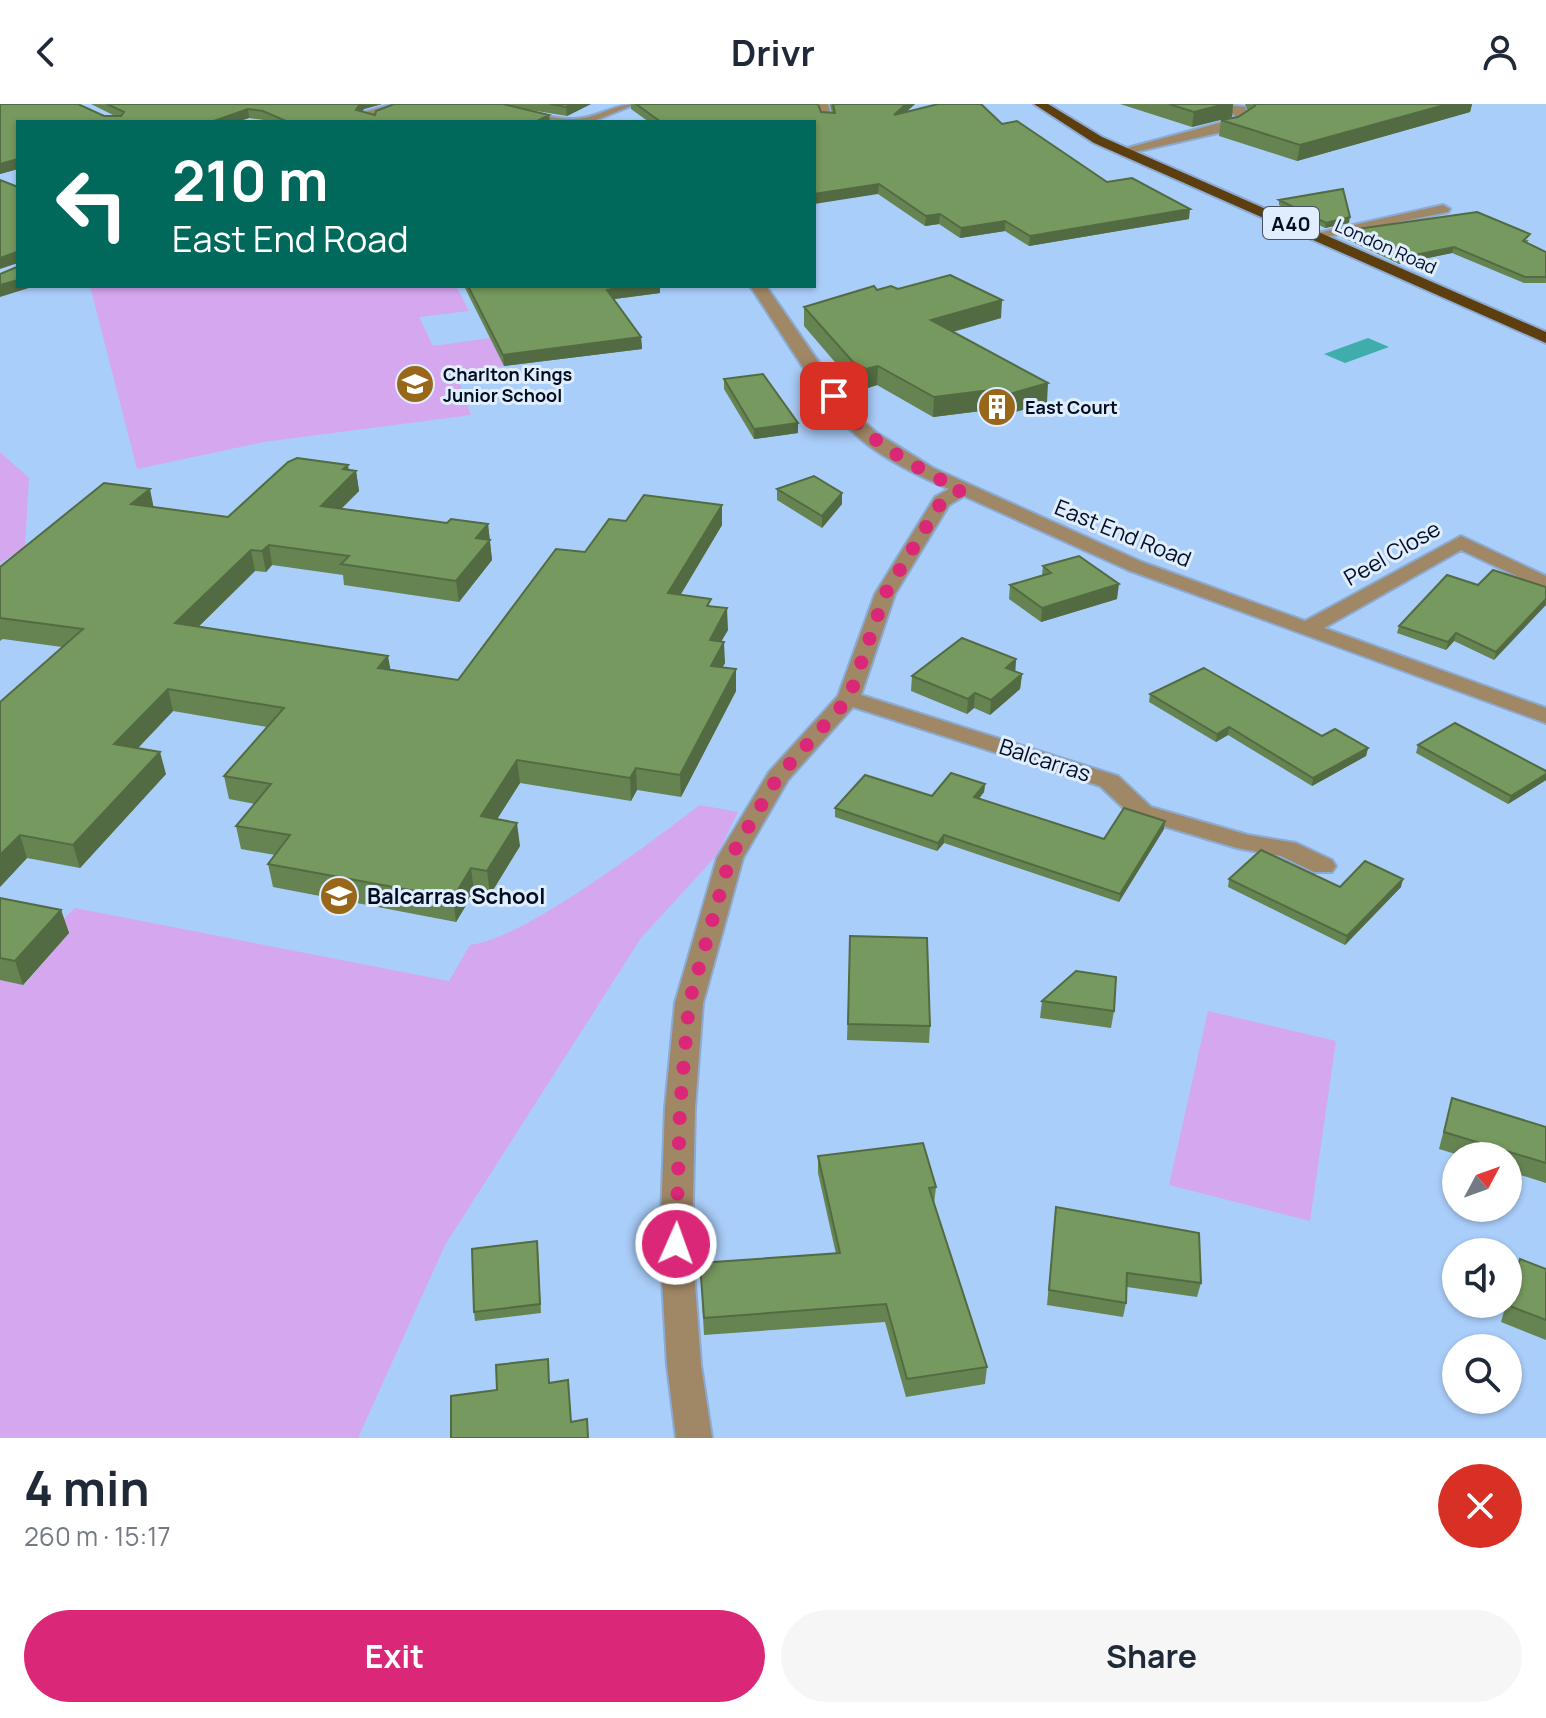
<!DOCTYPE html>
<meta charset="utf-8">
<style>
:root{--surface:#fff;--page:#f6f6f7;--text:#1f2937;--muted:#747a83;--accent:#db2777}
body{margin:0;font-family:Manrope,sans-serif;background:var(--page);color:var(--text);height:100vh;display:flex;flex-direction:column;font-size:30px;white-space:nowrap}
*{box-sizing:border-box;margin:0}
p{font-size:26px;color:var(--muted)}
.icon{flex:none;width:44px;height:44px;fill:none;stroke:currentColor;stroke-width:2;stroke-linecap:round;stroke-linejoin:round}
.map{position:relative;height:1334px;overflow:hidden}
.sheet{display:flex;flex-direction:column;background:var(--surface);flex:1}
.sheet>*{flex:none}
.hud{position:absolute;left:16px;top:16px;width:800px;height:168px;border-radius:0px;box-shadow:0 2px 6px #0004;background:#00695c;color:#fff;overflow:hidden}
.needle{width:52px;rotate:49deg}
.buttons{position:absolute;left:1442px;top:1038px;display:grid;gap:16px}
.buttons a{display:grid;place-items:center;width:80px;height:80px;border-radius:50%;background:var(--surface);box-shadow:0 2px 6px #0004;font-size:40px}
.pin{position:absolute;display:grid;place-items:center;width:68px;height:68px;color:#fff;margin:-34px;border-radius:16px;box-shadow:0 4px 12px #0006}
.me{position:absolute;width:88px;margin:-44px;rotate:2deg;stroke-linejoin:round;filter:drop-shadow(0 0 6px #0008)}
.turn{display:flex;align-items:center;gap:28px;height:168px;padding:0 24px;font-size:36px}
.turn .icon{width:104px;height:104px;stroke-width:2.5}
.turn b{display:block;font-size:56px;line-height:68px}
.round{display:grid;place-items:center;flex:none;width:84px;height:84px;border-radius:42px;background:var(--page)}
.head{display:flex;align-items:center;justify-content:space-between;height:136px;padding:0 24px}
h1{font-size:48px;font-weight:700;line-height:60px}
.button{display:flex;gap:16px;margin-top:auto;padding:16px 24px}
.button a{flex:1;height:92px;border-radius:48px;background:var(--accent);color:#fff;font-size:32px;font-weight:700;line-height:92px;text-align:center}
.button a+a{background:var(--page);color:var(--text)}
header{display:flex;justify-content:space-between;align-items:center;height:104px;padding:0 24px;background:var(--surface);font-size:36px;font-weight:700}
.map>svg:first-child{display:block}
.green{fill:#d5a7ee}
.water{fill:#3eadab}
.lines{fill:none;stroke-linecap:round;stroke-linejoin:round}
.stream{fill:#3eadab;fill-rule:evenodd}
.minor-casing{stroke:#8cabd3;stroke-width:4}
.highway-casing{stroke:#8cabd3;stroke-width:4}
.minor{fill:#a08766;fill-rule:evenodd}
.highway{fill:#5d3e0f;fill-rule:evenodd}
.wall{fill:#658452}
.shaded-wall{fill:#536b42}
.building{fill:#76995f;stroke:#536b42;stroke-width:2}
.route{stroke:#db2777;stroke-width:14;stroke-dasharray:0 25.2}
.labels{text-anchor:middle;dominant-baseline:central;stroke-width:6;stroke-linejoin:round;paint-order:stroke}
.far-street-label{font-size:18px;fill:#010e21;stroke:#dfedfe}
.far-poi-label{font-size:18px;font-weight:bold;fill:#010e21;stroke:#dfedfe;text-anchor:start}
.shield{fill:#dfedfe;stroke:#445163;stroke-width:2}
.shield-label{font-size:20px;font-weight:bold;fill:#010e21}
.street-label{font-size:22px;fill:#010e21;stroke:#dfedfe}
.poi-label{font-size:22px;font-weight:bold;fill:#010e21;stroke:#dfedfe;text-anchor:start}
</style>
<header><svg class="icon" aria-label="back" viewBox="0 0 24 24"><path d="M15 5l-7 7 7 7"/></svg>Drivr<svg class="icon" aria-label="person" viewBox="0 0 24 24"><circle cx="12" cy="8" r="4"/><path d="M4 21q1-7 8-7t8 7"/></svg></header>
<div class="map">
<svg width="1546" height="1334" viewBox="0 0 1546 1334">
<rect width="100%" height="100%" fill="#aacefa"/>
<path class="green" d="M 90,182 L 456,182 L 469,207 L 419,213 L 433,242 L 490,234 L 504,262 L 456,269 L 471,311 L 264,338 L 137,365 Z
M 0,348 L 29,374 L 25,443 L 0,459 Z
M 700,701 L 738,708 L 717,751 L 641,834 L 445,1141 L 358,1334 L 0,1334 L 0,876 L 24,881 L 68,830 L 52,826 L 75,804 L 449,877 L 470,841 C 525,835 652,737 700,701 Z
M 1208,907 L 1336,937 L 1310,1117 L 1169,1081 Z"/>
<path class="water" d="M 1368,234 L 1389,243 L 1345,259 L 1324,250 Z"/>
<g class="lines">
<path class="stream" d="M 284,0 L 291,0 L 266,18 L 259,18 Z"/>
<defs>
<path id="minor" d="M 393,0 L 411,0 L 373,14 L 375,18 L 360,15 L 365,8 Z
M 479,0 C 512,0 545,16 574,15 C 595,15 614,0 636,0 L 591,18 L 554,18 Z
M 816,0 L 828,0 L 832,16 L 824,16 Z
M 1221,0 L 1245,3 L 1251,15 L 1235,25 L 1122,51 L 1116,47 L 1238,14 Z
M 1443,101 L 1450,105 L 1448,108 L 1316,135 L 1309,131 Z
M 750,182 L 766,182 L 854,309 L 877,329 L 933,364 L 1142,458 L 1305,517 L 1461,432 L 1546,472 L 1546,486 L 1461,446 L 1324,524 L 1546,604 L 1546,619 L 1128,466 L 964,392 L 949,401 L 895,490 L 861,591 L 1118,672 L 1151,703 L 1248,731 L 1296,739 L 1332,756 L 1336,762 L 1332,768 L 1314,768 L 1281,752 L 1237,744 L 1133,713 L 1100,682 L 853,603 L 788,676 L 743,754 L 703,899 L 695,1004 L 692,1140 L 701,1261 L 712,1334 L 676,1334 L 667,1261 L 660,1140 L 665,1004 L 675,899 L 717,754 L 769,668 L 838,592 L 875,490 L 935,393 L 949,385 C 912,369 866,347 841,315 C 807,274 780,226 750,182 Z"/>
<path id="highway" d="M 1034,0 L 1048,0 L 1102,33 L 1546,228 L 1546,239 L 1094,39 Z"/>
</defs>
<use href="#minor" class="minor-casing"/>
<use href="#highway" class="highway-casing"/>
<use href="#minor" class="minor"/>
<use href="#highway" class="highway"/>
</g>
<path class="wall" d="M 0,0 L 115,12 L 91,0 L 382,0 L 364,5 L 362,8 L 375,11 L 394,0 L 591,0 L 567,12 L 518,4 L 549,11 L 550,18 L 270,18 L 265,16 L 249,14 L 237,18 L 18,18 L 18,65 L 0,70 Z
M 631,0 L 818,0 L 821,8 L 832,9 L 830,0 L 915,0 L 906,8 L 1002,20 L 1107,78 L 1189,115 L 1029,142 L 1005,127 L 960,134 L 939,120 L 925,122 L 878,90 L 814,18 L 649,18 L 631,5 Z
M 1120,0 L 1233,0 L 1232,13 L 1192,23 Z
M 1245,0 L 1472,0 L 1470,8 L 1297,57 L 1219,32 L 1221,16 L 1238,13 L 1248,7 Z
M 1279,96 L 1349,119 L 1325,124 L 1279,101 Z
M 1343,127 L 1529,136 L 1526,139 L 1546,148 L 1546,179 L 1524,179 L 1452,149 L 1399,160 L 1342,133 Z
M 464,182 L 660,182 L 660,189 L 614,195 L 641,233 L 642,245 L 504,262 Z
M 898,185 L 1001,214 L 953,228 L 1047,299 L 991,315 L 989,306 L 933,313 L 877,281 L 865,285 L 852,278 L 804,222 L 804,203 L 877,186 Z
M 724,275 L 798,319 L 798,329 L 754,335 L 724,285 Z
M 356,367 L 359,387 L 341,405 L 447,419 L 488,420 L 492,456 L 459,498 L 344,481 L 343,471 L 272,461 L 266,468 L 255,467 L 198,523 L 390,565 L 458,576 L 585,448 L 626,417 L 722,401 L 722,421 L 681,490 L 711,502 L 728,526 L 721,537 L 725,559 L 722,563 L 736,565 L 736,587 L 681,693 L 637,686 L 631,697 L 520,679 L 497,715 L 520,742 L 490,791 L 474,788 L 456,818 L 273,783 L 268,760 L 275,751 L 241,745 L 236,722 L 255,700 L 229,695 L 224,672 L 267,623 L 173,607 L 138,644 L 166,670 L 80,764 L 27,754 L 0,783 L 62,543 L 3,535 L 0,537 L 0,463 L 154,403 L 228,413 Z
M 777,385 L 842,389 L 842,400 L 822,424 L 777,396 Z
M 1043,462 L 1117,495 L 1041,518 L 1009,495 L 1010,481 L 1042,471 Z
M 1478,481 L 1546,483 L 1494,556 L 1454,537 L 1446,546 L 1397,529 L 1399,522 Z
M 1016,555 L 1015,568 L 1022,570 L 1020,585 L 990,611 L 974,604 L 967,610 L 911,587 L 912,572 Z
M 1150,590 L 1368,644 L 1366,652 L 1312,682 L 1228,631 L 1216,638 L 1149,598 Z
M 1418,641 L 1546,667 L 1546,676 L 1508,700 L 1416,649 Z
M 985,680 L 984,688 L 979,695 L 1104,735 L 1164,725 L 1119,798 L 944,739 L 937,747 L 835,713 L 835,704 L 932,692 Z
M 1229,775 L 1340,783 L 1401,783 L 1345,841 L 1228,783 Z
M 0,794 L 61,806 L 69,829 L 23,881 L 0,876 Z
M 850,832 L 930,922 L 929,939 L 847,936 Z
M 1042,897 L 1114,907 L 1111,924 L 1040,914 Z
M 1452,994 L 1546,1023 L 1546,1079 L 1508,1067 L 1508,1052 L 1462,1052 L 1439,1045 Z
M 818,1052 L 936,1083 L 934,1100 L 987,1263 L 985,1280 L 906,1293 L 885,1218 L 704,1231 L 700,1159 L 836,1150 L 818,1069 Z
M 1056,1103 L 1201,1179 L 1197,1193 L 1127,1183 L 1126,1199 L 1123,1213 L 1047,1201 Z
M 538,1146 L 541,1209 L 475,1217 L 474,1208 Z
M 1520,1155 L 1546,1165 L 1546,1236 L 1501,1218 L 1506,1200 L 1508,1200 L 1508,1194 Z"/>
<path class="shaded-wall" d="M 360,0 L 382,0 L 364,5 L 357,15 L 356,6 Z
M 572,0 L 591,0 L 567,12 L 566,3 Z
M 906,0 L 915,0 L 893,20 L 894,11 Z
M 1225,0 L 1233,0 L 1232,13 L 1192,23 L 1194,8 Z
M 1448,0 L 1472,0 L 1470,8 L 1297,57 L 1300,41 Z
M 248,5 L 249,14 L 237,18 L 211,18 Z
M 549,11 L 550,18 L 537,18 L 537,17 Z
M 18,55 L 18,65 L 0,70 L 0,60 Z
M 879,80 L 878,90 L 814,100 L 814,90 Z
M 1190,105 L 1189,115 L 1029,142 L 1030,132 Z
M 940,110 L 939,120 L 925,122 L 926,112 Z
M 1350,113 L 1349,119 L 1325,124 L 1326,119 Z
M 1005,117 L 1005,127 L 960,134 L 961,124 Z
M 1454,143 L 1452,149 L 1399,160 L 1400,154 Z
M 17,148 L 18,159 L 0,165 L 0,154 Z
M 18,176 L 18,182 L 35,182 L 0,193 L 0,181 Z
M 631,182 L 660,182 L 660,189 L 607,196 L 607,186 Z
M 1002,196 L 1001,214 L 930,234 L 931,216 Z
M 641,233 L 642,245 L 504,262 L 503,251 Z
M 878,262 L 877,281 L 865,285 L 866,265 Z
M 1048,279 L 1047,299 L 991,315 L 992,295 Z
M 990,286 L 989,306 L 933,313 L 934,293 Z
M 798,319 L 798,329 L 754,335 L 754,325 Z
M 348,361 L 350,373 L 356,367 L 359,387 L 324,422 L 321,402 L 343,365 Z
M 150,385 L 154,405 L 131,400 Z
M 842,389 L 842,400 L 822,424 L 822,412 Z
M 722,401 L 722,421 L 669,510 L 668,489 Z
M 488,420 L 492,456 L 459,498 L 456,477 L 476,434 Z
M 269,441 L 272,461 L 266,468 L 262,447 Z
M 251,446 L 255,467 L 180,541 L 175,519 Z
M 1119,480 L 1117,495 L 1041,518 L 1042,504 Z
M 1546,495 L 1546,501 L 1494,556 L 1496,548 Z
M 727,504 L 728,526 L 710,557 L 710,536 Z
M 1456,529 L 1454,537 L 1446,546 L 1448,538 Z
M 724,538 L 725,559 L 711,584 L 711,562 Z
M 388,552 L 392,574 L 378,564 Z
M 1016,555 L 1015,570 L 1006,564 Z
M 736,565 L 736,587 L 681,693 L 680,671 Z
M 1022,570 L 1020,585 L 990,611 L 991,596 Z
M 168,585 L 173,607 L 120,663 L 114,640 Z
M 975,589 L 974,604 L 967,610 L 968,595 Z
M 1229,623 L 1228,631 L 1216,638 L 1217,630 Z
M 1368,644 L 1366,652 L 1312,682 L 1313,674 Z
M 160,648 L 166,670 L 80,764 L 73,741 Z
M 517,656 L 520,679 L 484,736 L 481,712 Z
M 636,664 L 637,686 L 631,697 L 630,674 Z
M 1546,670 L 1546,676 L 1508,700 L 1511,692 Z
M 985,680 L 984,688 L 973,701 L 974,693 Z
M 1165,717 L 1164,725 L 1119,798 L 1120,790 Z
M 517,719 L 520,742 L 490,791 L 487,767 Z
M 20,731 L 27,754 L 0,783 L 0,751 Z
M 944,731 L 944,739 L 937,747 L 938,739 Z
M 471,764 L 474,788 L 456,818 L 453,794 Z
M 1403,775 L 1401,783 L 1345,841 L 1347,832 Z
M 61,806 L 69,829 L 23,881 L 15,857 Z"/>
<path class="building" d="M 0,0 L 78,0 L 104,12 L 121,12 L 124,8 L 107,0 L 360,0 L 356,6 L 375,11 L 376,7 L 394,0 L 503,0 L 549,11 L 537,17 L 539,18 L 288,18 L 263,7 L 248,5 L 211,18 L 18,18 L 18,55 L 0,60 Z
M 550,0 L 572,0 L 566,3 Z
M 636,0 L 818,0 L 821,8 L 835,9 L 833,0 L 906,0 L 894,11 L 938,0 L 981,0 L 1002,20 L 1017,17 L 1107,78 L 1132,74 L 1190,105 L 1030,132 L 1005,117 L 961,124 L 940,110 L 926,112 L 879,80 L 814,90 L 814,18 L 661,18 Z
M 1169,0 L 1225,0 L 1194,8 Z
M 1254,0 L 1448,0 L 1300,41 L 1221,16 L 1238,13 L 1255,2 Z
M 0,76 L 18,83 L 18,176 L 0,181 L 0,170 L 17,163 L 17,148 L 0,154 Z
M 1343,85 L 1350,113 L 1326,119 L 1279,96 Z
M 1477,108 L 1530,130 L 1523,137 L 1546,148 L 1546,173 L 1525,173 L 1454,143 L 1400,154 L 1343,127 Z
M 950,171 L 1002,196 L 931,216 L 1048,279 L 992,295 L 990,286 L 934,293 L 878,262 L 866,265 L 853,258 L 804,203 L 874,182 L 877,186 L 891,182 L 898,185 Z
M 468,182 L 631,182 L 607,186 L 641,233 L 503,251 Z
M 763,270 L 798,319 L 754,325 L 724,275 Z
M 297,354 L 348,361 L 343,365 L 356,367 L 321,402 L 447,419 L 451,415 L 488,420 L 476,434 L 490,436 L 456,477 L 341,460 L 349,452 L 269,441 L 262,447 L 251,446 L 175,519 L 388,552 L 378,564 L 458,576 L 556,445 L 585,448 L 609,415 L 626,417 L 644,391 L 722,401 L 668,489 L 711,495 L 707,502 L 727,504 L 710,536 L 724,538 L 711,562 L 736,565 L 680,671 L 636,664 L 630,674 L 517,656 L 481,712 L 517,719 L 487,767 L 471,764 L 453,794 L 268,760 L 290,731 L 236,722 L 271,680 L 224,672 L 284,604 L 168,585 L 114,640 L 160,648 L 73,741 L 20,731 L 0,751 L 0,598 L 83,525 L 0,514 L 0,463 L 104,379 L 150,385 L 131,400 L 228,413 L 288,358 Z
M 814,372 L 842,389 L 822,412 L 777,385 Z
M 1079,452 L 1119,480 L 1042,504 L 1010,481 L 1051,469 L 1043,462 Z
M 1493,466 L 1546,483 L 1546,495 L 1496,548 L 1456,529 L 1448,538 L 1399,522 L 1447,471 L 1478,481 Z
M 962,534 L 1016,555 L 1006,564 L 1022,570 L 991,596 L 975,589 L 968,595 L 912,572 Z
M 1204,564 L 1322,632 L 1335,625 L 1368,644 L 1313,674 L 1229,623 L 1217,630 L 1150,590 Z
M 1455,619 L 1546,667 L 1546,670 L 1511,692 L 1418,641 Z
M 951,669 L 985,680 L 974,693 L 1104,735 L 1124,704 L 1165,717 L 1120,790 L 944,731 L 938,739 L 835,704 L 865,671 L 932,692 Z
M 1261,746 L 1340,783 L 1365,757 L 1403,775 L 1347,832 L 1229,775 Z
M 0,794 L 61,806 L 15,857 L 0,854 Z
M 850,832 L 927,834 L 930,922 L 848,920 Z
M 1076,867 L 1116,873 L 1114,907 L 1042,897 Z
M 1452,994 L 1546,1023 L 1546,1059 L 1444,1028 Z
M 923,1039 L 936,1083 L 929,1084 L 987,1263 L 907,1275 L 886,1200 L 704,1214 L 700,1159 L 840,1149 L 818,1052 Z
M 1056,1103 L 1199,1129 L 1201,1179 L 1127,1169 L 1126,1199 L 1049,1186 Z
M 537,1137 L 540,1200 L 474,1208 L 472,1145 Z
M 1520,1155 L 1546,1165 L 1546,1216 L 1507,1201 Z
M 548,1255 L 549,1279 L 568,1276 L 571,1318 L 587,1315 L 588,1334 L 451,1334 L 451,1292 L 497,1286 L 496,1261 Z"/>
<g class="lines">
<path class="route" d="M 676,1140 L 680,1004 L 689,899 L 730,754 L 778,673 L 849,594 L 885,490 L 942,397 L 961,386 C 913,362 865,337 834,292"/>
</g>
<defs>
<symbol id="school-disc" viewBox="-11 -11 22 22"><circle r="9.5" fill="#98671a" stroke="#dfedfe"/><path d="M0-5L7-2L0 1L-7-2ZM-4 1L0 2.5L4 1V4Q0 6-4 4Z" fill="#fff"/></symbol>
<symbol id="building-disc" viewBox="-11 -11 22 22"><circle r="9.5" fill="#98671a" stroke="#dfedfe"/><path d="M-4-6H4V6H1V3H-1V6H-4ZM-2.5-4.3h1.7v1.8h-1.7ZM.8-4.3h1.7v1.8H.8ZM-2.5-1h1.7V.8h-1.7ZM.8-1h1.7V.8H.8Z" fill="#fff"/></symbol>
</defs>
<g fill-rule="evenodd">
<use href="#school-disc" x="393" y="258" width="44" height="44"/>
<use href="#building-disc" x="975" y="281" width="44" height="44"/>
<use href="#school-disc" x="317" y="770" width="44" height="44"/>
</g>
<g class="labels">
<g class="far-street-label">
<text transform="translate(1386 142) rotate(24)">London Road</text>
</g>
<g class="far-poi-label">
<text x="443" y="270">Charlton Kings<tspan x="443" dy="21">Junior School</tspan></text>
<text x="1025" y="303">East Court</text>
</g>
<rect class="shield" x="1263" y="103" width="56" height="32" rx="6"/>
<g class="shield-label">
<text x="1291" y="119">A40</text>
</g>
<g class="street-label">
<text transform="translate(1123 429) rotate(22)">East End Road</text>
<text transform="translate(1392 449) rotate(-30)">Peel Close</text>
<text transform="translate(1045 656) rotate(18)">Balcarras</text>
</g>
<g class="poi-label">
<text x="367" y="792">Balcarras School</text>
</g>
</g>
</svg>
<div class="buttons">
<a><svg class="needle" viewBox="-14 -14 28 28"><path d="M0-13l5 13h-10z" fill="#e53935"/><path d="M0 13l5-13h-10z" fill="#747a83"/></svg></a>
<a><svg class="icon" aria-label="sound" viewBox="0 0 24 24"><path d="M4 9h4l5-4v14l-5-4H4zM17 9q2 3 0 6"/></svg></a>
<a><svg class="icon" aria-label="search" viewBox="0 0 24 24"><circle cx="10" cy="10" r="6"/><path d="M15 15l6 6"/></svg></a>
</div>
<div class="pin" style="left:834px;top:292px;background:#d93025"><svg class="icon" aria-label="arrive" viewBox="0 0 24 24"><path d="M6 21V4h12l-3 4 3 4H6"/></svg></div>
<svg class="me" style="left:676px;top:1140px" viewBox="-20 -20 40 40"><circle r="17" fill="#db2777" stroke="#fff" stroke-width="3"/><path d="M0-11L8 9 0 5-8 9z" fill="#fff"/></svg>
<div class="hud">
<div class="turn"><svg class="icon" aria-label="left" viewBox="0 0 24 24"><path d="M17 20v-9H6M10 6l-5 5 5 5"/></svg><div><b>210 m</b>East End Road</div></div>
</div>
</div>
<section class="sheet">
<div class="head"><div><h1>4 min</h1><p>260 m · 15:17</p></div><a class="round" style="background:#d93025;color:#fff"><svg class="icon" aria-label="close" viewBox="0 0 24 24"><path d="M6 6l12 12M18 6L6 18"/></svg></a></div>
<div class="button"><a>Exit</a><a>Share</a></div>
</section>
